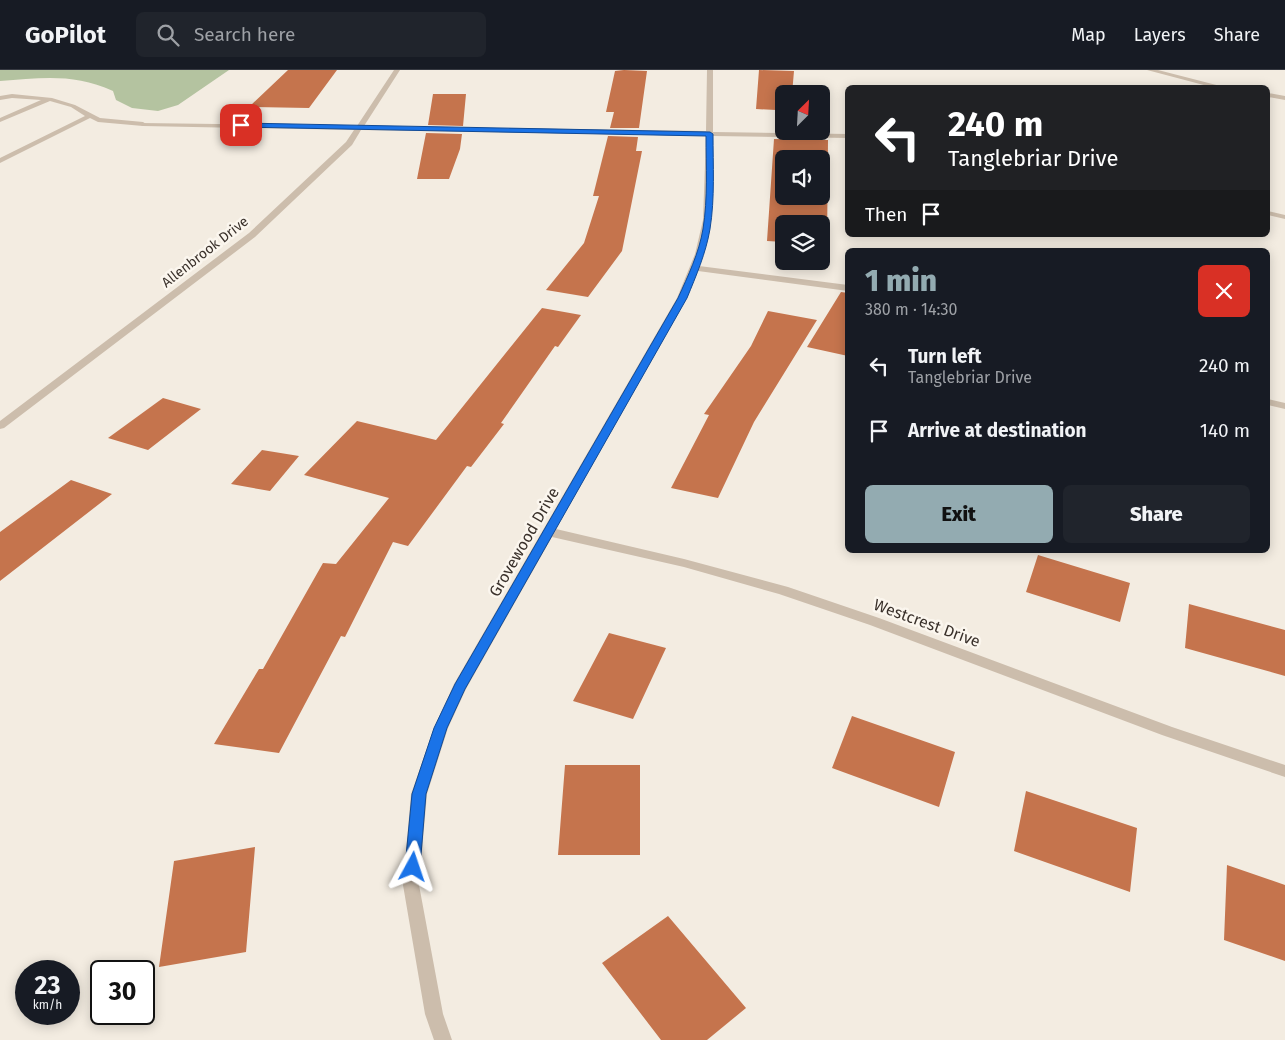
<!DOCTYPE html>
<meta charset="utf-8">
<style>
:root{--surface:#171b24;--page:#20242c;--text:#f1f3f6;--muted:#9ea1a6;--line:#363941;--accent:#93abb1}
body{margin:0;font-family:"Fira Sans",sans-serif;background:var(--page);color:var(--text);height:100vh;display:flex;flex-direction:column;font-size:19px;white-space:nowrap}
*{box-sizing:border-box;margin:0}
p{font-size:16px;color:var(--muted)}
.icon{flex:none;width:28px;height:28px;fill:none;stroke:currentColor;stroke-width:2;stroke-linecap:round;stroke-linejoin:round}
.map{position:relative;flex:1;overflow:hidden}
.details{position:absolute;left:845px;top:178px;width:425px;height:305px;display:flex;flex-direction:column;background:var(--surface);border-radius:8px;box-shadow:0 2px 12px #0003}
.details>*{flex:none}
.top-card{position:absolute;left:845px;top:15px;width:425px;height:152px;border-radius:8px;box-shadow:0 2px 12px #0003;background:#202124;color:#fff;overflow:hidden}
.needle{width:32px;rotate:24deg}
.fabs{position:absolute;left:775px;top:15px;display:grid;gap:10px}
.fabs a{display:grid;place-items:center;width:55px;height:55px;border-radius:8px;background:var(--surface);box-shadow:0 2px 12px #0003;font-size:25px}
.speed{position:absolute;left:15px;top:890px;display:flex;gap:10px;font-size:25px;font-weight:700;text-align:center}
.speed>*{display:grid;place-content:center;width:65px;height:65px;border-radius:50%;background:var(--surface);box-shadow:0 2px 12px #0003;line-height:1}
.speed small{font-size:12px;font-weight:400}
.speed .limit{border:2px solid #111;border-radius:8px;background:#fff;color:#111}
.pin{position:absolute;display:grid;place-items:center;width:42px;height:42px;color:#fff;margin:-21px;border-radius:10px;box-shadow:0 2px 8px #0006}
.me{position:absolute;width:55px;margin:-28px;rotate:5deg;stroke-linejoin:round;filter:drop-shadow(0 0 4px #0008)}
.turn{display:flex;align-items:center;gap:18px;height:105px;padding:0 20px;font-size:22px}
.turn .icon{width:65px;height:65px;stroke-width:2.5}
.turn b{display:block;font-size:35px;line-height:42px}
.then{display:flex;align-items:center;height:48px;padding:0 20px;background:#0003;gap:10px;font-size:19px}
.round{display:grid;place-items:center;flex:none;width:52px;height:52px;border-radius:8px;background:var(--page)}
.overview{display:flex;align-items:center;justify-content:space-between;height:85px;padding:0 20px}
h1{font-size:30px;font-weight:800;line-height:38px;color:var(--accent)}
.cta{display:flex;gap:10px;margin-top:auto;padding:10px 20px}
.cta a{flex:1;height:58px;border-radius:8px;background:var(--accent);color:#111;font-size:20px;font-weight:800;line-height:58px;text-align:center}
.cta a+a{background:var(--page);color:var(--text)}
ul{padding:0;list-style:none}
li{display:flex;align-items:center;gap:15px;height:65px;padding:0 20px}
li div{flex:1}
li b{display:block;font-size:19px}
li em{font-style:normal}
header{display:flex;align-items:center;gap:30px;box-sizing:border-box;height:70px;padding:0 25px;background:var(--surface);border-bottom:1px solid var(--line)}
header strong{font-size:24px}
nav{display:flex;gap:28px;margin-inline-start:auto;font-size:18px}
.search{width:350px;height:45px;background:var(--page);display:flex;align-items:center;gap:12px;box-sizing:border-box;padding:0 18px;border-radius:8px;color:var(--muted);font-size:19px}
.map>svg:first-child{display:block}
.green{fill:#b4c3a0}
.building{fill:#c5744d;fill-rule:evenodd}
.lines{fill:none;stroke-linecap:round;stroke-linejoin:round}
.lane{fill:#ccbdac;fill-rule:evenodd}
.street{fill:#ccbdac;fill-rule:evenodd}
.route{fill:#1a73e8;stroke:#114b97}
.labels{text-anchor:middle;dominant-baseline:central;stroke-width:5;stroke-linejoin:round;paint-order:stroke}
.far-street-label{font-size:14px;fill:#3a312b;stroke:#fbf6ee}
.street-label{font-size:16px;fill:#3a312b;stroke:#fbf6ee}
</style>
<header>
<strong>GoPilot</strong>
<div class="search"><svg class="icon" aria-label="search" viewBox="0 0 24 24"><circle cx="10" cy="10" r="6"/><path d="M15 15l6 6"/></svg>Search here</div>
<nav><a>Map</a><a>Layers</a><a>Share</a></nav>
</header>
<div class="map">
<svg width="1285" height="970" viewBox="0 0 1285 970">
<rect width="100%" height="100%" fill="#f3ece1"/>
<path class="green" d="M 0,0 L 229,0 L 178,35 L 158,41 L 132,38 L 116,30 L 113,21 C 74,3 41,8 0,11 Z"/>
<path class="building" d="M 288,0 L 337,0 L 309,38 L 249,37 Z
M 624,0 L 647,1 L 639,58 L 610,58 L 614,42 L 606,42 L 615,1 Z
M 759,0 L 794,1 L 792,24 L 784,24 L 784,61 L 775,61 L 776,40 L 756,39 Z
M 433,24 L 466,24 L 463,56 L 428,55 Z
M 821,31 L 828,31 L 828,62 L 789,61 L 821,61 Z
M 426,63 L 462,64 L 460,79 L 449,109 L 417,109 Z
M 608,66 L 638,67 L 636,81 L 642,81 L 622,181 L 588,227 L 546,220 L 584,173 L 599,126 L 593,126 Z
M 774,69 L 828,70 L 827,175 L 821,175 L 821,154 L 784,154 L 784,172 L 767,171 ZM 784,89 L 821,89 L 821,126 L 784,126 Z
M 841,222 L 848,223 L 848,286 L 807,277 Z
M 542,238 L 581,245 L 558,277 L 555,276 L 501,353 L 504,354 L 471,397 L 467,396 L 408,476 L 393,472 L 345,567 L 341,566 L 279,683 L 214,674 L 259,599 L 263,599 L 323,493 L 336,494 L 389,428 L 304,405 L 357,351 L 436,370 Z
M 768,241 L 817,250 L 754,352 L 718,428 L 671,418 L 709,345 L 704,344 L 751,276 Z
M 163,328 L 201,339 L 148,380 L 108,368 Z
M 262,380 L 299,386 L 270,421 L 231,414 Z
M 71,410 L 112,424 L 0,511 L 0,462 Z
M 1038,485 L 1130,513 L 1120,552 L 1026,522 Z
M 1189,534 L 1285,560 L 1285,606 L 1185,578 Z
M 609,563 L 666,578 L 633,649 L 573,631 Z
M 852,646 L 955,682 L 939,737 L 832,698 Z
M 565,695 L 640,695 L 640,785 L 558,785 Z
M 1026,721 L 1137,758 L 1130,822 L 1014,781 Z
M 255,777 L 246,882 L 159,897 L 174,791 Z
M 1227,795 L 1285,815 L 1285,891 L 1224,870 Z
M 668,846 L 746,938 L 707,970 L 661,970 L 602,893 Z"/>
<g class="lines">
<path class="lane" d="M 12,24 L 52,28 L 75,35 L 100,48 L 143,52 L 146,54 L 143,56 L 98,52 L 90,48 L 0,93 L 0,88 L 85,46 L 71,37 L 50,31 L 0,52 L 0,48 L 41,30 L 12,28 L 0,30 L 0,26 Z"/>
<path class="street" d="M 394,0 L 400,0 L 364,56 L 706,61 L 707,0 L 713,0 L 713,62 L 848,64 L 848,68 L 713,66 C 713,114 715,149 699,196 L 848,215 L 848,221 L 698,201 L 687,228 L 556,459 L 684,489 L 788,517 L 879,548 L 1172,657 L 1285,695 L 1285,707 L 1162,665 L 870,555 L 779,524 L 684,497 L 552,467 L 466,619 L 448,658 L 427,724 L 419,815 L 443,944 L 452,970 L 434,970 L 425,944 L 403,815 L 411,724 L 434,658 L 454,614 L 677,228 L 695,184 L 703,150 L 706,66 L 361,60 L 352,75 L 255,167 L 4,358 L 0,359 L 0,351 L 249,163 L 346,72 L 354,60 L 143,56 L 141,55 L 141,53 L 357,56 Z
M 1147,0 L 1158,0 L 1228,18 L 1215,18 Z
M 1268,23 L 1285,26 L 1285,30 L 1268,27 Z
M 1268,141 L 1285,145 L 1285,149 L 1268,145 Z
M 1268,329 L 1285,333 L 1285,339 L 1268,335 Z"/>
</g>
<path class="route" d="M 241,53 L 710,62 L 713,64 C 713,95 715,128 710,159 C 706,183 696,206 687,228 L 465,619 L 447,658 L 426,724 L 420,797 L 418,802 L 413,804 L 407,802 L 405,797 L 412,724 L 434,658 L 455,614 L 678,228 C 688,206 699,183 703,159 C 708,128 706,96 706,66 L 239,57 L 238,55 Z"/>
<g class="labels">
<g class="far-street-label">
<text transform="translate(205 182) rotate(-38)">Allenbrook Drive</text>
</g>
<g class="street-label">
<text transform="translate(524 472) rotate(-60)">Grovewood Drive</text>
<text transform="translate(927 553) rotate(20)">Westcrest Drive</text>
</g>
</g>
</svg>
<div class="fabs">
<a><svg class="needle" viewBox="-14 -14 28 28"><path d="M0-13l5 13h-10z" fill="#e53935"/><path d="M0 13l5-13h-10z" fill="#9ea1a6"/></svg></a>
<a><svg class="icon" aria-label="sound" viewBox="0 0 24 24"><path d="M4 9h4l5-4v14l-5-4H4zM17 9q2 3 0 6"/></svg></a>
<a><svg class="icon" aria-label="layers" viewBox="0 0 24 24"><path d="M12 4l9 5-9 5-9-5zM3 14l9 5 9-5"/></svg></a>
</div>
<div class="speed"><div>23<small>km/h</small></div><div class="limit">30</div></div>
<div class="pin" style="left:241px;top:55px;background:#d93025"><svg class="icon" aria-label="arrive" viewBox="0 0 24 24"><path d="M6 21V4h12l-3 4 3 4H6"/></svg></div>
<svg class="me" style="left:413px;top:797px" viewBox="-20 -20 40 40"><path d="M0-17L14 15 0 8-14 15z" fill="#1a73e8" stroke="#fff" stroke-width="4"/></svg>
<div class="top-card">
<div class="turn"><svg class="icon" aria-label="left" viewBox="0 0 24 24"><path d="M17 20v-9H6M10 6l-5 5 5 5"/></svg><div><b>240 m</b>Tanglebriar Drive</div></div>
<div class="then">Then<svg class="icon" aria-label="arrive" viewBox="0 0 24 24"><path d="M6 21V4h12l-3 4 3 4H6"/></svg></div>
</div>
<section class="details">
<div class="overview"><div><h1>1 min</h1><p>380 m · 14:30</p></div><a class="round" style="background:#d93025;color:#fff"><svg class="icon" aria-label="close" viewBox="0 0 24 24"><path d="M6 6l12 12M18 6L6 18"/></svg></a></div>
<ul>
<li><svg class="icon" aria-label="left" viewBox="0 0 24 24"><path d="M17 20v-9H6M10 6l-5 5 5 5"/></svg><div><b>Turn left</b><p>Tanglebriar Drive</p></div><em>240 m</em></li>
<li><svg class="icon" aria-label="arrive" viewBox="0 0 24 24"><path d="M6 21V4h12l-3 4 3 4H6"/></svg><div><b>Arrive at destination</b></div><em>140 m</em></li>
</ul>
<div class="cta"><a>Exit</a><a>Share</a></div>
</section>
</div>
